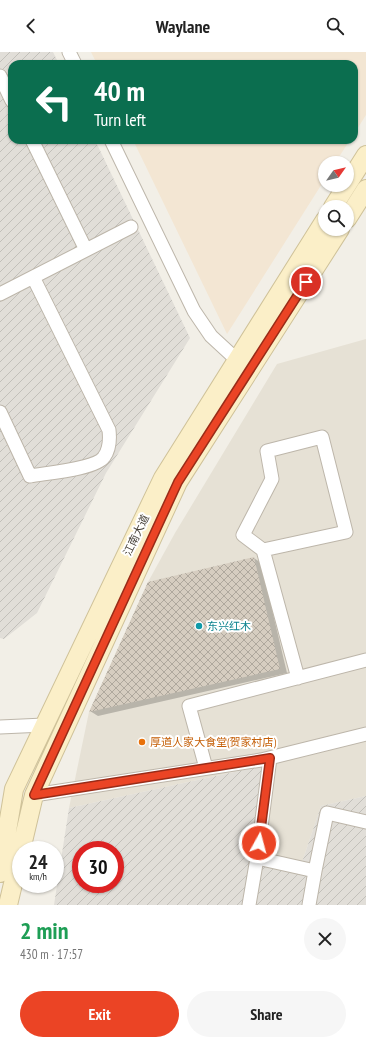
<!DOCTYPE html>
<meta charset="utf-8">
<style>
:root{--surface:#fff;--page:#f6f6f6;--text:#222;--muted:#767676;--accent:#eb4425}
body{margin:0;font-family:"PT Sans Narrow","Noto Sans SC",sans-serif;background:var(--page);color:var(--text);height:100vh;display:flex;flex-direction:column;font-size:15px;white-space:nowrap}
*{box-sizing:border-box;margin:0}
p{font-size:13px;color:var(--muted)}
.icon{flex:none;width:22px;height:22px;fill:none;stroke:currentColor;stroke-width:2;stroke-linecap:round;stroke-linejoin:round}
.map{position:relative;height:853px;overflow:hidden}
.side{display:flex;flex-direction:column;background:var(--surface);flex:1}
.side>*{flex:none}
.guide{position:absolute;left:8px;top:8px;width:350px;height:84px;border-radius:12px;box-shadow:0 1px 3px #0004;background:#0b6e4f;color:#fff;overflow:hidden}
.needle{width:26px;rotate:56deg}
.tools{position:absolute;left:318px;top:104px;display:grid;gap:8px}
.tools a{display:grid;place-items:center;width:36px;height:36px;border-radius:50%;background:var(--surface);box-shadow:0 1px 3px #0004;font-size:20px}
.speed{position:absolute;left:12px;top:789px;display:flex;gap:8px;font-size:20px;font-weight:700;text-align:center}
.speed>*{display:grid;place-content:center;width:52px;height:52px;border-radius:50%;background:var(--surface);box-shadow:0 1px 3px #0004;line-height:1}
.speed small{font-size:10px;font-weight:400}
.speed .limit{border:6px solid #d22;background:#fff;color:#111}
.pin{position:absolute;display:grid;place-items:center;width:34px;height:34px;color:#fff;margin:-17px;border:2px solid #fff;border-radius:50%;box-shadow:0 1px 4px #0007}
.me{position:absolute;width:44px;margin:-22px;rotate:7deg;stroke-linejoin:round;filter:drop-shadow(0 0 3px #0008)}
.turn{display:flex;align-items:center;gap:14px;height:84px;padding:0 20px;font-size:18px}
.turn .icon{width:52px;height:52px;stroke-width:2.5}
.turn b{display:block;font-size:28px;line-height:34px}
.round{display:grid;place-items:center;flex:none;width:42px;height:42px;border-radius:21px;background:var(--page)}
.summary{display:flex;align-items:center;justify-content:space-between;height:68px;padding:0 20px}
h1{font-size:24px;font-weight:700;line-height:30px;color:#1e9e55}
.primary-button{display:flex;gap:8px;margin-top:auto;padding:8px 20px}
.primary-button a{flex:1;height:46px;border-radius:24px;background:var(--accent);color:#fff;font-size:16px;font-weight:700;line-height:46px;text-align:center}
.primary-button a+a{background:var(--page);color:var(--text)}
header{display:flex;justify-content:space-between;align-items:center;height:52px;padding:0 20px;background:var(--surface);font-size:18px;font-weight:700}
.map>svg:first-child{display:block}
.residential{fill:#e6e1d5}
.commercial{fill:#f3e6d3}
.industrial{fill:url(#industrial-furrows);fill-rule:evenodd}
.shadow{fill:#0003}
.building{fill:url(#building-cross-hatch)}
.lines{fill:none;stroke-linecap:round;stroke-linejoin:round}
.minor-casing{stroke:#bdb6aa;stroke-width:15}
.secondary-casing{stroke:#cfc299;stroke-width:20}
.minor{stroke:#fff;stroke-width:13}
.secondary{stroke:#fbefc8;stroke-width:18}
.route-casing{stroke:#992c18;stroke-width:10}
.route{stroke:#eb4425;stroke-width:7}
.culture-dot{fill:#0f9aa8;stroke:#fff;stroke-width:1.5}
.food-dot{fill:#e8710a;stroke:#fff;stroke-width:1.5}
.labels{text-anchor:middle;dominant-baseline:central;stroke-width:4;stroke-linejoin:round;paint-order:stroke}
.street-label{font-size:11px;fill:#453f36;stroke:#fff}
.culture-label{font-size:11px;fill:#0d838f;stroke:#fff;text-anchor:start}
.food-label{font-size:11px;fill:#c56008;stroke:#fff;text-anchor:start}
</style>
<header><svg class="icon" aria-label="back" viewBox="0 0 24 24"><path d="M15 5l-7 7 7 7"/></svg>Waylane<svg class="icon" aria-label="search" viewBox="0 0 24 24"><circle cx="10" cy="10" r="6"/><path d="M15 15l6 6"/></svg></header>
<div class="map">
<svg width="366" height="853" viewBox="0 0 366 853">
<defs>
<pattern id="industrial-furrows" width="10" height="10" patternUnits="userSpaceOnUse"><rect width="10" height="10" fill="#e1ded8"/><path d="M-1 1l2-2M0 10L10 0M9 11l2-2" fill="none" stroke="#c2c0ba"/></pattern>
<pattern id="building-cross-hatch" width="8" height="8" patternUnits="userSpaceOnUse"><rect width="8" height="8" fill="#d6cdc0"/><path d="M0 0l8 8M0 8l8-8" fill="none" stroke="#afa89d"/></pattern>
</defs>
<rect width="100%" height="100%" fill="#f2efe7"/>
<path class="residential" d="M 366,287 L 366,744 L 321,754 L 300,816 L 257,806 L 266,713 L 69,756 L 89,660 L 148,530 L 175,481 L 277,312 Z"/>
<path class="commercial" d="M 91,0 L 366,0 L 366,63 L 354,82 L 354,12 L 97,12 Z
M 133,88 L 350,88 L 335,111 L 325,111 L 325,127 L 227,282 Z"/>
<path class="industrial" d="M 0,0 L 53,0 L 59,12 L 12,12 L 12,88 L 95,88 L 190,286 L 106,421 L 37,561 L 4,587 L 0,586 Z
M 266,713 L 257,806 L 300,816 L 321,754 L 366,744 L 366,853 L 54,853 L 69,756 ZM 81,798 L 115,798 L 115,832 L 81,832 Z"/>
<path class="shadow" d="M 254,506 L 261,511 L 287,621 L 98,664 L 90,659 Z"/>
<path class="building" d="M 254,505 L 280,617 L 89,660 L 148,530 Z"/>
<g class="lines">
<defs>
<path id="minor" d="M 69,0 L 75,12
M 0,24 L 12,49
M 32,88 L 86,198 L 131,175
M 111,88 L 194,259 L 211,284 L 237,308
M 0,242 L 86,198
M 0,360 L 30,424 C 46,421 96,417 104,405 C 110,397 110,387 109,378 L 33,225
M 263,498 L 243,483 L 272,427 L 267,399 L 322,385 L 346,480 L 263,498 L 298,626
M 0,675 L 44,673
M 206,716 L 189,654 L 366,608
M 34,743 L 261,708 L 366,682
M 257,806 L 315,819 L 309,853
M 315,819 L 327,761 L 366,770
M 249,853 L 257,806 L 270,706"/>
<path id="secondary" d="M 333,155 L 366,103
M 347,167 L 366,137
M 21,798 L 34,743 L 178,430 L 340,177
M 0,821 L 14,737 L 163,426 L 325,168
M 8,853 L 21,798"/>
</defs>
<use href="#minor" class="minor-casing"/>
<use href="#secondary" class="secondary-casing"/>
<use href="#minor" class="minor"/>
<use href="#secondary" class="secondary"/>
</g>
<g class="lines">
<defs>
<path id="route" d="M 259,791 L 270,706 L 34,743 L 178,430 L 306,230"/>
</defs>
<use href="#route" class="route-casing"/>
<use href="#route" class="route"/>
</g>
<circle class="culture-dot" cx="199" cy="574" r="4"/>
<circle class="food-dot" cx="142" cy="690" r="4"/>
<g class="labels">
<g class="street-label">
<text transform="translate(136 483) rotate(-64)">江南大道</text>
</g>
<g class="culture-label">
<text x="207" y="574">东兴红木</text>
</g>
<g class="food-label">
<text x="150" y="690">厚道人家大食堂(贺家村店)</text>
</g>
</g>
</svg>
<div class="tools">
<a><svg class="needle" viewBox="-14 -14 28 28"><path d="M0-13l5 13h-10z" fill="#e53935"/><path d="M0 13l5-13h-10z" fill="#767676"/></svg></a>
<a><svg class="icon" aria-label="search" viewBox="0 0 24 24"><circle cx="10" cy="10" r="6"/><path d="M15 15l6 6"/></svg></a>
</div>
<div class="speed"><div>24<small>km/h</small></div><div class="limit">30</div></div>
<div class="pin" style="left:306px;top:230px;background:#d93025"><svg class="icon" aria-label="arrive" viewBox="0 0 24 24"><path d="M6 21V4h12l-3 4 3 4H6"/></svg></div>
<svg class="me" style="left:259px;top:791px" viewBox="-20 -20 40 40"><circle r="17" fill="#eb4425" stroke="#fff" stroke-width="3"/><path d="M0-11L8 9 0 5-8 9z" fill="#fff"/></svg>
<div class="guide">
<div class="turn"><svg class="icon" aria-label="left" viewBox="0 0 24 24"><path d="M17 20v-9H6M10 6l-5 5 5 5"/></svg><div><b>40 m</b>Turn left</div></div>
</div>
</div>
<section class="side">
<div class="summary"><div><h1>2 min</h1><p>430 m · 17:57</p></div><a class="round"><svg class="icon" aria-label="close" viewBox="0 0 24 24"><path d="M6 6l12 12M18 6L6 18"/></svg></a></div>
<div class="primary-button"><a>Exit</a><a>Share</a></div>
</section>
